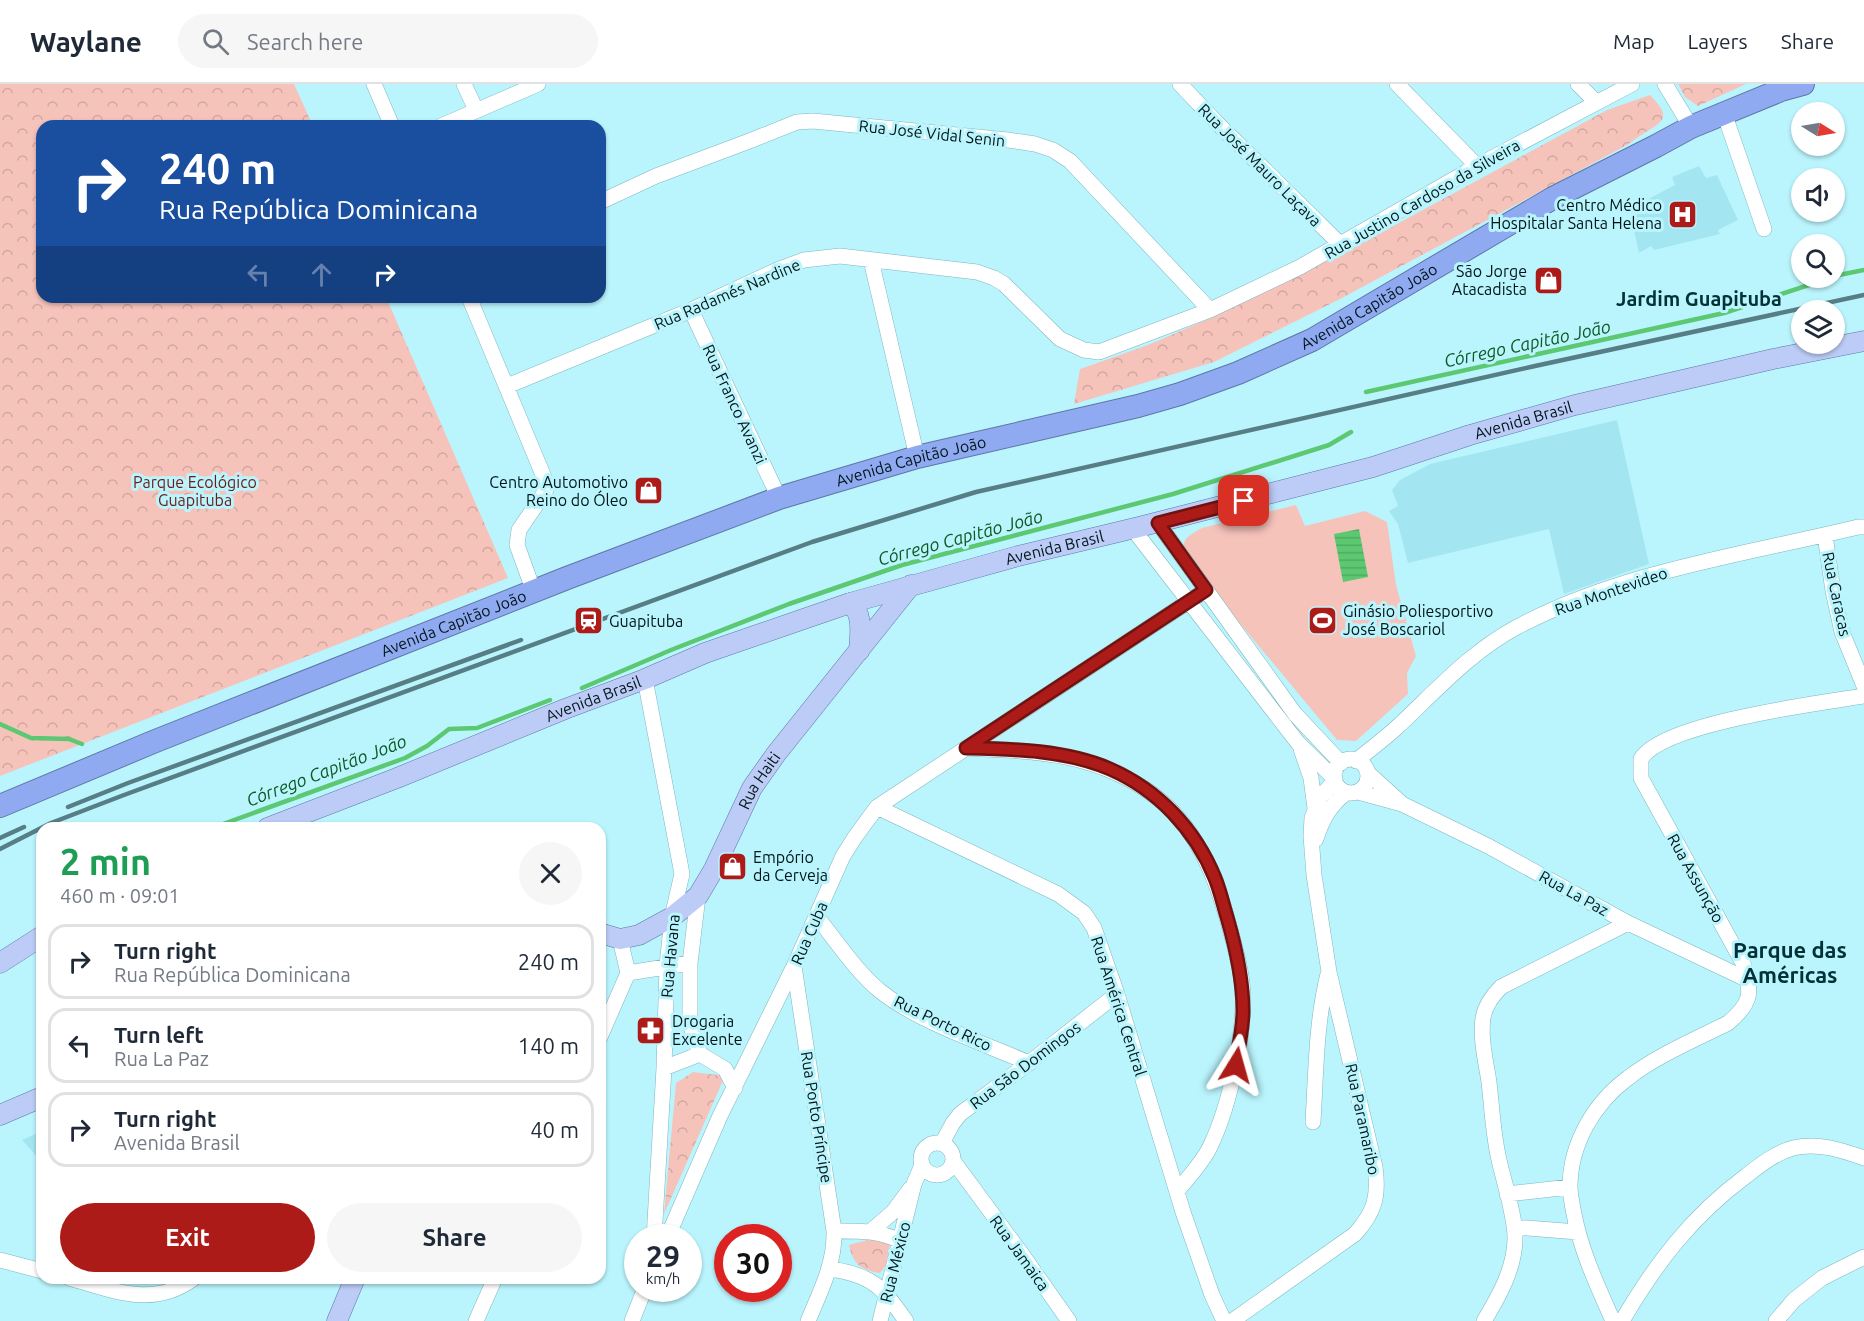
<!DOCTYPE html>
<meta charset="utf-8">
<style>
:root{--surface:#fff;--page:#f6f6f7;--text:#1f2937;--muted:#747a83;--line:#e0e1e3;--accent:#ad1b18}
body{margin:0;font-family:Ubuntu,sans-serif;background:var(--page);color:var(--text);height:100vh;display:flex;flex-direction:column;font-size:22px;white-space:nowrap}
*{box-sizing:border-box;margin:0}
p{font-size:20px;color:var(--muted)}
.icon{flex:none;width:33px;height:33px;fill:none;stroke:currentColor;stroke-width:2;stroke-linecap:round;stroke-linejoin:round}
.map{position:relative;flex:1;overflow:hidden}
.sheet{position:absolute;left:36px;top:738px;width:570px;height:462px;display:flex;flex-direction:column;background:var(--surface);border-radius:18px;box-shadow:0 2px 4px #0004}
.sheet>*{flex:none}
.guide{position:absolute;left:36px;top:36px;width:570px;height:183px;border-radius:18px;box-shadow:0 2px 4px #0004;background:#1a4fa0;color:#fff;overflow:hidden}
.needle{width:39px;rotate:101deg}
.controls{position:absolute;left:1791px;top:18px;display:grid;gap:12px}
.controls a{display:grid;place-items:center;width:54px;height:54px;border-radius:50%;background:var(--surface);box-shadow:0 2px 4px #0004;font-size:30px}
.speed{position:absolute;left:624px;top:1140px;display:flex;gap:12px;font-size:30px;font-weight:700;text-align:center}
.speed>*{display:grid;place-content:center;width:78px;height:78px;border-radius:50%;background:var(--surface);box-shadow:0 2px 4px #0004;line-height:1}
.speed small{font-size:15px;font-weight:400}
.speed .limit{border:9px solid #d22;background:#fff;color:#111}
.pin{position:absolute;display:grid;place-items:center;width:51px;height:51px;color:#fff;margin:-26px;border-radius:12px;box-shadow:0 3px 9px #0006}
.me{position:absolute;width:66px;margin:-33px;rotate:8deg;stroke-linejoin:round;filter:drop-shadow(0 0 4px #0008)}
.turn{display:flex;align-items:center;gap:21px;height:126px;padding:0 24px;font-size:27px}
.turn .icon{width:78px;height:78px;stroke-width:2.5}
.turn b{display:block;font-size:42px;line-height:51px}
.lanes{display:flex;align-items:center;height:57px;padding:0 24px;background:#0003;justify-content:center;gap:30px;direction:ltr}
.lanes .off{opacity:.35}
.round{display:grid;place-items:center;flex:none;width:63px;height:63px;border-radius:32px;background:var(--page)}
.headline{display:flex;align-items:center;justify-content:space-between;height:102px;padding:0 24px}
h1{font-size:36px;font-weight:700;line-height:45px;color:#1e9e55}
.action{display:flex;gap:12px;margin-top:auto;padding:12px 24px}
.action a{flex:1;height:69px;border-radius:36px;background:var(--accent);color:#fff;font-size:24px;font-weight:700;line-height:69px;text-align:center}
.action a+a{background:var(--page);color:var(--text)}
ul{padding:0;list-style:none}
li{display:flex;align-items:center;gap:18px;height:75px;margin:0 12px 9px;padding:0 12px;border:3px solid var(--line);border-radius:18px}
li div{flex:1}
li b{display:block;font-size:22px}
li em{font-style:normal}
header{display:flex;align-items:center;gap:36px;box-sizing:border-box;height:84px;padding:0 30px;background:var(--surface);border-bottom:2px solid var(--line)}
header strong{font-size:28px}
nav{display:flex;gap:33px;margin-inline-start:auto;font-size:21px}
.search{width:420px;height:54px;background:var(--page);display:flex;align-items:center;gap:15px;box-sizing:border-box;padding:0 21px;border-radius:33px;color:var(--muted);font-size:22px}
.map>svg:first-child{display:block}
.built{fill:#a3e6f1}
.forest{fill:url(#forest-crowns)}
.pitch{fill:#f6c3bb}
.water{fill:url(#water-rules)}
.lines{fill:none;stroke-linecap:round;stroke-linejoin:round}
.stream{stroke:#5cc872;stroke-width:4.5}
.minor-casing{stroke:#7eb6bf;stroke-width:16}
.major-casing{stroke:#5e76a5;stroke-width:21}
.highway-casing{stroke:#5e76a5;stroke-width:24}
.minor{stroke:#fff;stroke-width:15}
.major{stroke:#bcccf7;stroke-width:20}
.highway{stroke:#90aaf1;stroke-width:22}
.rail{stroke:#577e84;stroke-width:4.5}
.route-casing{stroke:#701210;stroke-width:15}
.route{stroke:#ad1b18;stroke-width:10}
.labels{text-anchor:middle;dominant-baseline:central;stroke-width:6;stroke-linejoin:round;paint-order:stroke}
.street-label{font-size:16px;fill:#011619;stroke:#baf5fe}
.poi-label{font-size:16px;fill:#011619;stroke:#baf5fe;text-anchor:start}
.park-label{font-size:16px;fill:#6b1c17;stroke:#baf5fe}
.water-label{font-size:18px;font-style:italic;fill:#0d5b24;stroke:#baf5fe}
.quarter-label{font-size:20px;font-weight:bold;fill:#023137;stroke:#baf5fe}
.district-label{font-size:22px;font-weight:bold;fill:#023137;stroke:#baf5fe}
</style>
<header>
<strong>Waylane</strong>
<div class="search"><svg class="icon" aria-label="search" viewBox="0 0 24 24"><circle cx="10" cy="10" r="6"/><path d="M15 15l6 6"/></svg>Search here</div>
<nav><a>Map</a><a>Layers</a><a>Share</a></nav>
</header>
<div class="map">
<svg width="1864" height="1237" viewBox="0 0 1864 1237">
<defs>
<pattern id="forest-crowns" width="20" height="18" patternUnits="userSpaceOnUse" patternTransform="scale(1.5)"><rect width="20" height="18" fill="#f6c3bb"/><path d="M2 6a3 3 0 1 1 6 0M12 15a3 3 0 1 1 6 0" fill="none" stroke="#d1a7a0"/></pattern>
<pattern id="water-rules" width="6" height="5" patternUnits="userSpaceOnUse" patternTransform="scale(1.5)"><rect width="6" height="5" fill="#5cc872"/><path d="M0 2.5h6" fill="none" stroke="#4eab62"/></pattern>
</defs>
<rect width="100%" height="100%" fill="#baf5fe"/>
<path class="built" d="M 1699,82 L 1706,94 L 1717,91 L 1738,136 L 1718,146 L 1720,150 L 1654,166 L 1651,162 L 1639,169 L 1629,123 L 1633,123 L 1675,101 L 1672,93 Z
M 1617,336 L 1649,480 L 1564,510 L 1549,445 L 1408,479 L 1398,440 L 1389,427 L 1398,422 L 1392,406 L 1400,396 L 1430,380 Z
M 42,1047 L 42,1078 L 22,1056 Z"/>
<path class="forest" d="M 0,0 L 294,0 L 313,42 L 42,42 L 42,213 L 386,213 L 508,494 L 0,692 Z
M 1678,0 L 1746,0 L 1698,22 L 1685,13 Z
M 1650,11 C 1671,33 1666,36 1643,50 C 1637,53 1632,58 1627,61 L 1340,215 L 1214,278 L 1074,320 L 1080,285 L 1148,261 L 1213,233 L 1349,166 L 1607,26 Z
M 693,988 L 725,992 L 664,1130 L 676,999 Z
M 879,1153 L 890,1159 L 886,1181 L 880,1189 C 861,1186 853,1180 849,1161 Z"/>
<path class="pitch" d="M 1296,421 L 1305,442 L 1365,427 L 1387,438 L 1396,501 L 1416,572 L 1407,589 L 1408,610 L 1356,657 L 1337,656 L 1183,471 C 1182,454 1188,452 1202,444 Z"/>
<path class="water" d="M 1359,445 L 1368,493 L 1343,498 L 1334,450 Z"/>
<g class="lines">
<path class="stream" d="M 1834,192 L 1864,186
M 1366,308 L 1724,229 L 1830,194
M 582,604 L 671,566 L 789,520 L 902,481 L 1173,410 L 1329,361 L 1351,348
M 0,640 L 31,654 L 69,655 L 82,660
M 212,744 L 405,674 L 427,662 L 449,645 L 477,644 L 550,616"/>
<defs>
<path id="minor" d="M 374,0 L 392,42
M 464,0 L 476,26
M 1180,0 L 1215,37 L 1341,161
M 1397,0 L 1477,82
M 1578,0 L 1596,18
M 1665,0 L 1691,43
M 1724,29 L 1764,145
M 441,42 L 538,0
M 600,118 L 656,92 L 752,56 L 797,38 L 813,37 L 1008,56 L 1035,60 L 1053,66 L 1070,77 L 1210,226
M 871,176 L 917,373
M 469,213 L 546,398 L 547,403 L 545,408 L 519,446 L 517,461 L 534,508
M 691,226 L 779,414
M 507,302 L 691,226 L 777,186 L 804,176 L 840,172 L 977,188 L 994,194 L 1004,200 L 1060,255 L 1084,266 L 1099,268 L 1210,226 L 1300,183 L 1477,82 L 1632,0
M 1158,439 L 1295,630 L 1341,679
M 1133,445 L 1298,659 L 1335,695
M 1825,451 L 1833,507 L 1842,548 L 1864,602
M 645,595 L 682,790 L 672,833 L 667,882 L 664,984 L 654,1154
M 966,664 C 1031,667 1089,668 1145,705 C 1188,733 1210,777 1224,824 C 1231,848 1239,874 1242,899 C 1247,945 1230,1021 1210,1063 C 1202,1079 1189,1093 1177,1107
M 1301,665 L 1311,694 L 1315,724
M1334 692a17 17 0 1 1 34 0a17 17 0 1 1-34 0Z
M 1356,677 C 1369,666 1383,656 1395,645 C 1434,609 1470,568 1517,543 C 1623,487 1743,471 1858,443 L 1864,443
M 1368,689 L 1400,718
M 1358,708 L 1402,720 L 1488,762 L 1628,839 L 1748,896
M 877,723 L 1058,810 L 1084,829 L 1094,844 L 1117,910 L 1183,1128 L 1212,1211 L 1224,1237
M 1316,755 C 1322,736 1330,721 1346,709
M 698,812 L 690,879 L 690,940 L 700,970 L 725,985 L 735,1004
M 817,833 C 837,858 856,887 880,907 C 919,938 983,959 1029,979
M 794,882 L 834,1147 C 835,1180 820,1208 808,1237
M 628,889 L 690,879
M 600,953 L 628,889 L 620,855
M 664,984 L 700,970
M 1313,1038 C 1316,988 1316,938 1328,890
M921 1075a16 16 0 1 1 32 0a16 16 0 1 1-32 0Z
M 942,1059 L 953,1039 L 960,1030 L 1029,979 L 1117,910
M 954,1078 L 1021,1169 L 1069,1237
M 1507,1110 L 1570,1103
M 1514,1143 L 1578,1148
M 834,1147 C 858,1147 878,1146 900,1157
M 871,1147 L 893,1128 L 910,1105
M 667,1154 L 720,1032 L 794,882 L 843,772 L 855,753 L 877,723 L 1206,506
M 0,1176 L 42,1187
M 830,1185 C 873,1191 882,1203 906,1237
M 69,1194 C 113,1206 153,1225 194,1194
M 476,1237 L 495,1194
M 632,1237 L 645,1204
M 880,1237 L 914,1100 L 922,1081
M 1232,1237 L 1355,1150 C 1375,1128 1379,1112 1375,1083 L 1329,888 L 1314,791 L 1311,752 L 1312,734 L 1320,713 L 1335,697
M 1484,1237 C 1499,1212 1514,1186 1515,1156 C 1516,1135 1504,1098 1499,1076 C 1493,1050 1492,1024 1489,998 C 1486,978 1480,955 1483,934 C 1485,921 1492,912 1501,903 L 1628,839
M 1613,1237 C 1597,1201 1580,1165 1573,1125 C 1572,1118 1570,1110 1570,1103 C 1570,1060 1594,1019 1628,994 C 1656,972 1696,955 1728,939 C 1753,918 1752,908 1743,879 L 1641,694 L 1641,675 C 1662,639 1820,619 1864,612
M 1622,1237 C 1656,1179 1692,1132 1746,1092 C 1760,1081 1775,1069 1793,1064 C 1818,1058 1841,1066 1864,1074
M 1776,1237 L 1794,1216 L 1822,1194 L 1864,1173"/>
<g id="major">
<path d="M 850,519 C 864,529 860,552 859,567"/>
<path id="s1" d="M 267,744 L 397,694 L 565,625 L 645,595 L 705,569 L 850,519 L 1018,472 L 1139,443 L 1373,383 L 1470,351 L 1575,321 L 1773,275 L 1864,257"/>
<path id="s2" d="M 600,849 L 620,855 L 639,851 L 672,833 L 698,812 L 714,785 L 752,704 L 776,670 L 911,501"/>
<path d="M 0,879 L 42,852"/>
<path d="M 0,1031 L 42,1013"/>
<path d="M 337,1237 L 355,1194"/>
</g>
<g id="highway">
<path id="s3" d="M 0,722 L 153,658 L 567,494 L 779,414 L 917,373 L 1138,322 L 1180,310 L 1238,289 L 1312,256 L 1553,114 L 1656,62 L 1691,43 L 1781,6 L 1803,0"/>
</g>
</defs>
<use href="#minor" class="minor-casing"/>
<use href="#major" class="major-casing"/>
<use href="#highway" class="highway-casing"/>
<use href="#minor" class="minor"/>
<use href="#major" class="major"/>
<use href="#highway" class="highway"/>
<path class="rail" d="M 68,723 L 128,699 L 521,556
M 0,754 L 24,743
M 0,765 L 51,739 L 124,711 L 812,458 L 976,408 L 1535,282 L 1864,211"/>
</g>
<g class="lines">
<defs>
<path id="route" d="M 1236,981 C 1238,964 1243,945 1243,927 C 1243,895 1236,864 1227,833 C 1223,820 1220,806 1215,794 C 1195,745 1158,706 1110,685 C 1066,666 1014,665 966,664 L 1206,506 L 1158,439 L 1244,417"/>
</defs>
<use href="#route" class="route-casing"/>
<use href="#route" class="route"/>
</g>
<defs>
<symbol id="hospital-square" viewBox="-11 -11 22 22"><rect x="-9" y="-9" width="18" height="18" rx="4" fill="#ad1b18" stroke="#baf5fe"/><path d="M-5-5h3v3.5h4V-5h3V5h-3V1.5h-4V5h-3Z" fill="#fff"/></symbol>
<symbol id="shop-square" viewBox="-11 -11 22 22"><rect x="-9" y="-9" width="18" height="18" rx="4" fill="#ad1b18" stroke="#baf5fe"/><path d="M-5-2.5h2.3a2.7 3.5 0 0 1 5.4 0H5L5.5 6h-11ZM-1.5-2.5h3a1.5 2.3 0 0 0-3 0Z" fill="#fff"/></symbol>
<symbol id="stadium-square" viewBox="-11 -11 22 22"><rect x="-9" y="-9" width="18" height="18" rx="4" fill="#ad1b18" stroke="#baf5fe"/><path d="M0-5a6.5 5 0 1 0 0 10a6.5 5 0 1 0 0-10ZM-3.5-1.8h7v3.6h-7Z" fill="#fff"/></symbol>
<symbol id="station-square" viewBox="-11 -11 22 22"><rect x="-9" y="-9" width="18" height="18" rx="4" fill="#ad1b18" stroke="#baf5fe"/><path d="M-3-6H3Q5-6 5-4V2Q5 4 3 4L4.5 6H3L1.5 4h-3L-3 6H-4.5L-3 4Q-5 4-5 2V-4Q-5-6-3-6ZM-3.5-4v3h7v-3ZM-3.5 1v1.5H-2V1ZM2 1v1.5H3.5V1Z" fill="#fff"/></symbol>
<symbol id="pharmacy-square" viewBox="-11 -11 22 22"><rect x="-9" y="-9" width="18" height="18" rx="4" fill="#ad1b18" stroke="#baf5fe"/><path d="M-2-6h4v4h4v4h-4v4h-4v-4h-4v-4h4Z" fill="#fff"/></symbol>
</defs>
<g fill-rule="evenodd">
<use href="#hospital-square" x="1666" y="114" width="33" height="33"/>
<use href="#shop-square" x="1532" y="180" width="33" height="33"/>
<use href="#shop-square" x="632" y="390" width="33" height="33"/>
<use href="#stadium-square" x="1306" y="520" width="33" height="33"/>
<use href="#station-square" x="572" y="520" width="33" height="33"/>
<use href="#shop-square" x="716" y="766" width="33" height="33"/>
<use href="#pharmacy-square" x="634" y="930" width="33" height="33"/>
</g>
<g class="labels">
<g class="street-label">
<text transform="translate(932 49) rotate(6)">Rua José Vidal Senin</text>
<text transform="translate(1260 81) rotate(45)">Rua José Mauro Laçava</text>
<text transform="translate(1422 115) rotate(-30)">Rua Justino Cardoso da Silveira</text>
<text transform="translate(727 210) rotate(-23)">Rua Radamés Nardine</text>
<text stroke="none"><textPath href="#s3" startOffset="1461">Avenida Capitão João</textPath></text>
<text transform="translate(735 320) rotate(65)">Rua Franco Avanzi</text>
<text stroke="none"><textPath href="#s1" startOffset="1323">Avenida Brasil</textPath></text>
<text stroke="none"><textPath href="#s3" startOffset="975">Avenida Capitão João</textPath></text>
<text stroke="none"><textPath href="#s1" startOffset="837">Avenida Brasil</textPath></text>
<text transform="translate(1611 507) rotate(-19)">Rua Montevideo</text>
<text transform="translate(1837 510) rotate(78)">Rua Caracas</text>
<text stroke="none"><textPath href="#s3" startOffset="489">Avenida Capitão João</textPath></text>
<text stroke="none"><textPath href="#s1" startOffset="351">Avenida Brasil</textPath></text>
<text stroke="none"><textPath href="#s2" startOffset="242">Rua Haiti</textPath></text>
<text transform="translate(1696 794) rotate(61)">Rua Assunção</text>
<text transform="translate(1574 809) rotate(29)">Rua La Paz</text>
<text transform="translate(809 849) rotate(-66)">Rua Cuba</text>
<text transform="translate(670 872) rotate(-85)">Rua Havana</text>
<text transform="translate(1119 922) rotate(72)">Rua América Central</text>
<text transform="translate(943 939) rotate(26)">Rua Porto Rico</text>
<text transform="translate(1025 981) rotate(-37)">Rua São Domingos</text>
<text transform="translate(817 1033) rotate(81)">Rua Porto Príncipe</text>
<text transform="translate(1363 1035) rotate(78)">Rua Paramaribo</text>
<text transform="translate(1020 1169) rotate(54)">Rua Jamaica</text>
<text transform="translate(895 1178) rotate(-76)">Rua México</text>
</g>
<g class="poi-label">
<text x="1662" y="121" text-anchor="end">Centro Médico<tspan x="1662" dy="18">Hospitalar Santa Helena</tspan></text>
<text x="1527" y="187" text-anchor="end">São Jorge<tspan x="1527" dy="18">Atacadista</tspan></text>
<text x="628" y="398" text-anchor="end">Centro Automotivo<tspan x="628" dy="18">Reino do Óleo</tspan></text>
<text x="1343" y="527">Ginásio Poliesportivo<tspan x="1343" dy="18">José Boscariol</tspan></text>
<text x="609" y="537">Guapituba</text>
<text x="753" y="773">Empório<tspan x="753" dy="18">da Cerveja</tspan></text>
<text x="672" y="937">Drogaria<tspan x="672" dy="18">Excelente</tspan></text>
</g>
<g class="park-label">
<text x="195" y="398">Parque Ecológico<tspan x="195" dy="18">Guapituba</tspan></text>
</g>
<g class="water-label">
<text transform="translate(1527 259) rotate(-12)">Córrego Capitão João</text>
<text transform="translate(960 453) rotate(-15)">Córrego Capitão João</text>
<text transform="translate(326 686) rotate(-21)">Córrego Capitão João</text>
</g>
<g class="quarter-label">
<text x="1699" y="214">Jardim Guapituba</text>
</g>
<g class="district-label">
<text x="1790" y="865">Parque das<tspan x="1790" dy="25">Américas</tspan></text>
</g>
</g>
</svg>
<div class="controls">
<a><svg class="needle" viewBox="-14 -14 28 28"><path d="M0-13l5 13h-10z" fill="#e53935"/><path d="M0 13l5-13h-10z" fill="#747a83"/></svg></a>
<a><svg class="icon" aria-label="sound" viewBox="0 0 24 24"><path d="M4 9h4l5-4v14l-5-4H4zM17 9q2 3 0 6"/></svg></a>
<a><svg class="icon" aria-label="search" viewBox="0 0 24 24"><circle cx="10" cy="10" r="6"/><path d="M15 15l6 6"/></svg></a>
<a><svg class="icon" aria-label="layers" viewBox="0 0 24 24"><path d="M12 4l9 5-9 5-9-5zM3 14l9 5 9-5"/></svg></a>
</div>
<div class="speed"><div>29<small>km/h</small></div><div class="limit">30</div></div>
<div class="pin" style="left:1244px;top:417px;background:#d93025"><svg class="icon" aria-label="arrive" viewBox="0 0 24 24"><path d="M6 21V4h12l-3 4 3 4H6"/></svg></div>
<svg class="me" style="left:1236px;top:981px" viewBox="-20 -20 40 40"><path d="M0-17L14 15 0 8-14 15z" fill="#ad1b18" stroke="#fff" stroke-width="4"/></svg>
<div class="guide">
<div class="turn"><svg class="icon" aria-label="right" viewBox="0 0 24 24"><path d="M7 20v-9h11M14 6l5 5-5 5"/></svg><div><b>240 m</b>Rua República Dominicana</div></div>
<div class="lanes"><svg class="icon off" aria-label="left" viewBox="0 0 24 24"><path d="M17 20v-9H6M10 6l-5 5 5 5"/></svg><svg class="icon off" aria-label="ahead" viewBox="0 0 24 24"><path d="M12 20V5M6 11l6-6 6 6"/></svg><svg class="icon" aria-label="right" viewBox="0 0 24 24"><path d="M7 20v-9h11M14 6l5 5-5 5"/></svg></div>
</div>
<section class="sheet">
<div class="headline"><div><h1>2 min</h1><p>460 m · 09:01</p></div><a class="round"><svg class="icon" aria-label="close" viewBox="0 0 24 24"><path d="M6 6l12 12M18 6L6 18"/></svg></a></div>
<ul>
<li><svg class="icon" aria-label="right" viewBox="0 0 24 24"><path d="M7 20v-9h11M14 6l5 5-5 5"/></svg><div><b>Turn right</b><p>Rua República Dominicana</p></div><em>240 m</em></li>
<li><svg class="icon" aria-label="left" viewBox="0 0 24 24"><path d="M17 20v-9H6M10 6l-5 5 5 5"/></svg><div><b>Turn left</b><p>Rua La Paz</p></div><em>140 m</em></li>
<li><svg class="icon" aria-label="right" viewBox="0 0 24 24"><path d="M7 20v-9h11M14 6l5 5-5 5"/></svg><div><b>Turn right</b><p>Avenida Brasil</p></div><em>40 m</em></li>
</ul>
<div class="action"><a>Exit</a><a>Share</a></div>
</section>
</div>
